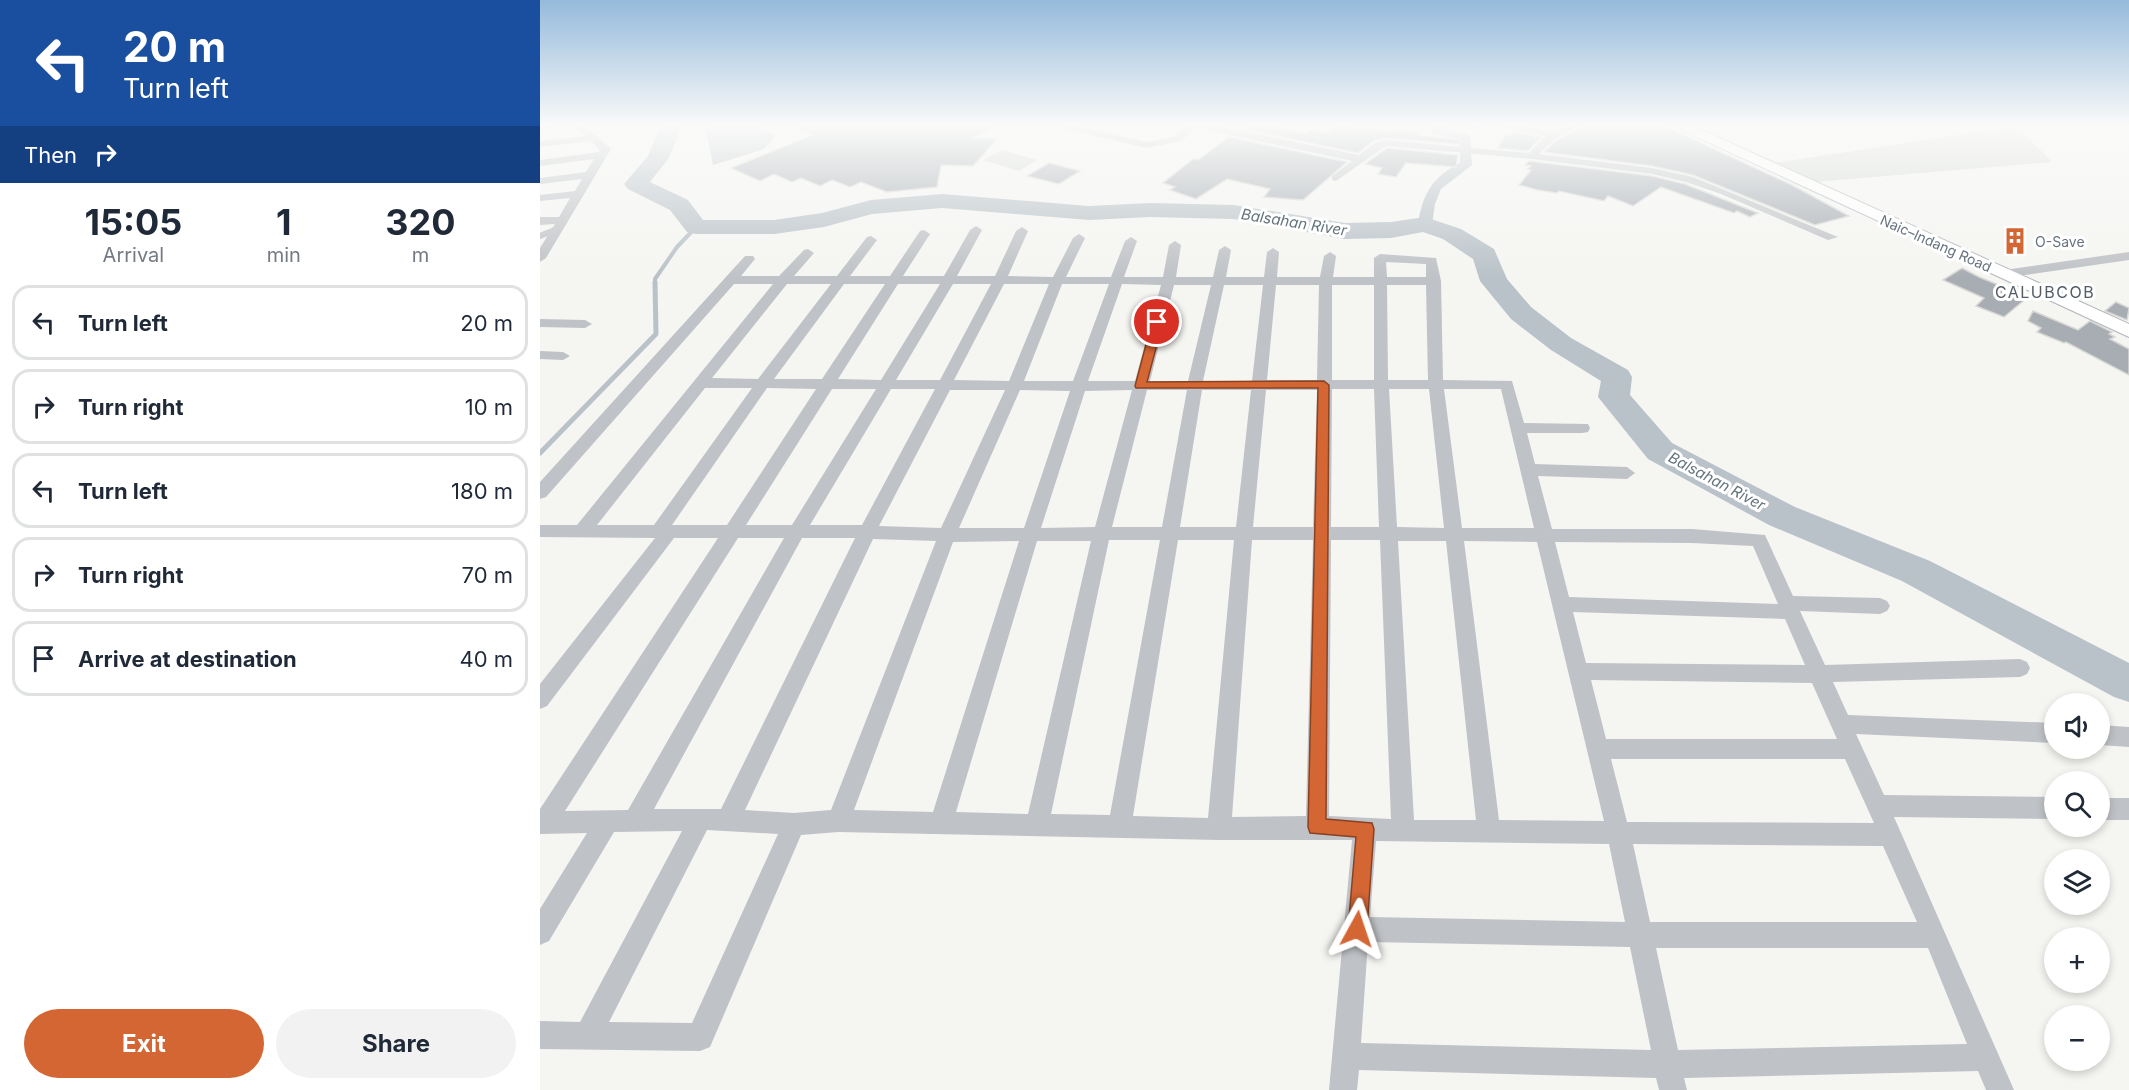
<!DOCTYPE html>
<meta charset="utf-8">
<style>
:root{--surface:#fff;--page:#f2f2f3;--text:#1f2937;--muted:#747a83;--line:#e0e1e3;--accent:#d46634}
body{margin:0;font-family:Inter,sans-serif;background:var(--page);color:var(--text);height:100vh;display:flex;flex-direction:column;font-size:22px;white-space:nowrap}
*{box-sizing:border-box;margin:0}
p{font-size:20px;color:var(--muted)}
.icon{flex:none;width:33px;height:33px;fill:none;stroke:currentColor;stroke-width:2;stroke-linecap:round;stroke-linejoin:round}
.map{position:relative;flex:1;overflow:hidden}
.side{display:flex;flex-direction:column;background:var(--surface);width:540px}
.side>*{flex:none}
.banner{background:#1a4fa0;color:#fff;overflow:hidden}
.fabs{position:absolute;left:1504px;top:693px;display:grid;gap:12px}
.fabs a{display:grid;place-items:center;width:66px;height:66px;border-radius:50%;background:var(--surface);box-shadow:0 3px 9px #0003;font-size:30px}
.pin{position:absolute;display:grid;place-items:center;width:51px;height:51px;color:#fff;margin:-26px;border:3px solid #fff;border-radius:50%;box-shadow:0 2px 6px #0007}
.me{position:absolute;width:66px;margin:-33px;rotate:5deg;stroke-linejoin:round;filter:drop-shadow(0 0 4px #0008)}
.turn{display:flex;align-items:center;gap:21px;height:126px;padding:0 24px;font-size:27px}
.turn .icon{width:78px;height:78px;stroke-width:2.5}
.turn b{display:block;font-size:42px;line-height:51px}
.then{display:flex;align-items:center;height:57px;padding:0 24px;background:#0003;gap:12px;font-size:22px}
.eta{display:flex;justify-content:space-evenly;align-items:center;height:102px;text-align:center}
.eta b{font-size:36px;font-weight:700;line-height:42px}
.cta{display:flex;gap:12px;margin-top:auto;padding:12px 24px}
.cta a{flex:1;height:69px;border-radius:36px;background:var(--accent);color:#fff;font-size:24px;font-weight:700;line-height:69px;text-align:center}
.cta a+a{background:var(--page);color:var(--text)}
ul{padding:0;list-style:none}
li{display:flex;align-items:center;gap:18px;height:75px;margin:0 12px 9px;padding:0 12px;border:3px solid var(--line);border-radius:18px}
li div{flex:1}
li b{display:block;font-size:22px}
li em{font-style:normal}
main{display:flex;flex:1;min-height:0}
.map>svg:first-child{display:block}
.green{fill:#d4dad2}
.water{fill:#b9c2c8}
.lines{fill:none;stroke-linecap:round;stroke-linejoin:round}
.stream-far1{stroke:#b9c2c8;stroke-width:4}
.stream{stroke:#b9c2c8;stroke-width:5}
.canal{fill:#b9c2c8;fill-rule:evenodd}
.river{fill:#b9c2c8;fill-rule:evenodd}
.building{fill:#a7adb3;stroke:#d7d7d5;stroke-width:1.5}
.secondary-casing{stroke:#b2b6ba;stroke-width:2}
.service{stroke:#bfc2c6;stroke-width:6}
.minor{fill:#bfc2c6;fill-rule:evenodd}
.secondary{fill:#fff;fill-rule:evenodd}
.route{fill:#d46634;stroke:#8a4222;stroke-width:1.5}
.labels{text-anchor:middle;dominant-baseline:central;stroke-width:6;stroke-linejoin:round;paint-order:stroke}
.far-poi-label{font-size:14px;fill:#677381;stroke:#fff;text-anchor:start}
.far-street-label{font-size:14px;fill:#677381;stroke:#fff}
.far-water-label{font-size:15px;font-style:italic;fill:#63747d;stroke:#fff}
.far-quarter-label{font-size:16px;letter-spacing:1.5px;fill:#545d66;stroke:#fff}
</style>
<main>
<section class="side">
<div class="banner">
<div class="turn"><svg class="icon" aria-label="left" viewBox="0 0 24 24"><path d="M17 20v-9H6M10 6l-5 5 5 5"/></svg><div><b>20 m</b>Turn left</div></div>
<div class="then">Then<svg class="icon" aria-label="right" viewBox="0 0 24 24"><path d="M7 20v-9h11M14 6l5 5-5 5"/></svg></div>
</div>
<div class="eta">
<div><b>15:05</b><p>Arrival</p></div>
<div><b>1</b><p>min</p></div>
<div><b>320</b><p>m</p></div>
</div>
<ul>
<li><svg class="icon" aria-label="left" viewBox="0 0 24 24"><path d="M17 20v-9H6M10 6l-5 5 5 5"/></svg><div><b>Turn left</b></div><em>20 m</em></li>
<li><svg class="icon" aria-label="right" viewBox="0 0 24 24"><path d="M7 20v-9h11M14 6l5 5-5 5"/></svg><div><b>Turn right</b></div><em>10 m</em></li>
<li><svg class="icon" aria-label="left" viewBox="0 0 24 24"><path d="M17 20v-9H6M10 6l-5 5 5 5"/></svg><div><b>Turn left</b></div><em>180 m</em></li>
<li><svg class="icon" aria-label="right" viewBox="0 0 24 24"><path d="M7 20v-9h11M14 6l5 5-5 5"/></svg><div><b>Turn right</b></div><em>70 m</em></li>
<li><svg class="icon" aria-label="arrive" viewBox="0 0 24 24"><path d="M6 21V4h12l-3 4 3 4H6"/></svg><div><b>Arrive at destination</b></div><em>40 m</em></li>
</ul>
<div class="cta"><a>Exit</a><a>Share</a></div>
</section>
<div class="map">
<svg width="1589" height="1090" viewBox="0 0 1589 1090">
<rect width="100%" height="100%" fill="#f5f5f2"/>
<path class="green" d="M 1477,126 L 1512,162 L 1275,182 L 1234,163 Z
M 462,150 L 497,160 L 479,171 L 443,160 Z"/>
<path class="water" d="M 181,125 L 218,125 L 235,136 L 224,149 L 173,165 L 166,129 Z"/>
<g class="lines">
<path class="stream-far1" d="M 115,283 L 115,279 L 137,247 L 156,227"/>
<path class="stream" d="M 0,453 L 116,334 L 115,282"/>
<path class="canal" d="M 895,125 L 911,125 L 906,129 L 930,135 L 932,165 L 901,189 L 895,204 L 892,224 L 885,228 L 878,224 C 882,195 893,176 920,163 L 920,140 L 891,133 L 889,130 Z"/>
<path class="river" d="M 121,125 L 142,125 L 129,158 L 110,182 L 148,200 L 163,220 L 234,220 L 282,213 L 331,200 L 402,194 L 549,206 L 610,203 L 694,205 L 805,223 L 851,222 L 885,217 L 921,229 L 954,249 L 967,279 L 991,307 L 1031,338 L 1088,370 L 1092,377 L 1090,395 L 1132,443 L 1255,507 L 1390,561 L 1589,663 L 1589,702 L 1574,697 L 1362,581 L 1229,525 L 1108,459 L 1058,397 L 1061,381 L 1011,350 L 971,319 L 940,281 L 933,259 L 903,239 L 883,232 L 851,238 L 805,239 L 694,219 L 610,217 L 549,220 L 402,208 L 332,214 L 284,227 L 234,234 L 156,234 L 147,232 L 130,210 L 88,189 L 84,184 L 108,156 Z"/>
</g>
<path class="building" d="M 252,125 L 457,125 L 432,138 L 457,139 L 433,166 L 401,165 L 397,187 L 347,192 L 321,182 L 310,187 L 292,180 L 280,186 L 261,178 L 252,182 L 234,174 L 220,181 L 191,168 L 273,135 Z
M 705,125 L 731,125 L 765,134 L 770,129 L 788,133 L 796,125 L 854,132 L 856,129 L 879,132 L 877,135 L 920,140 L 919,144 L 844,138 L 834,141 L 818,153 L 701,128 Z
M 1044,125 L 1122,125 L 1252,185 L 1309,216 L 1275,225 L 1153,175 L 1112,166 L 1004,152 L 1016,141 Z
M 978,133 L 1001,137 L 988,151 L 958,148 L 965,136 Z
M 689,137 L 807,162 L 763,200 L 724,197 L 730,189 L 687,179 L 656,199 L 630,190 L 635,187 L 623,183 L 653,159 L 658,160 Z
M 847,148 L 918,155 L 916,167 L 866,163 L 856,177 L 838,174 L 842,168 L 825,164 Z
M 989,161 L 1112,176 L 1145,184 L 1218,213 L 1210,217 L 1197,211 L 1194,213 L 1121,187 L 1093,206 L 1068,196 L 1064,201 L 1019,191 L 1017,193 L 998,190 L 979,185 L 991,170 L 987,169 L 991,166 L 985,165 Z
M 509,163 L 540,171 L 519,184 L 487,176 Z
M 1422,268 L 1439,277 L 1488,297 L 1464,317 L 1436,306 L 1444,298 L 1403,280 Z
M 1576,302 L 1589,308 L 1587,320 L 1565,311 Z
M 1493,311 L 1538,330 L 1550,321 L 1572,332 L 1569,334 L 1575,337 L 1570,339 L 1589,349 L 1589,375 L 1526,342 L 1524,343 L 1497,332 L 1501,328 L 1488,321 Z"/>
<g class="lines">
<defs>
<path id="secondary" d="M 1131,125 L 1151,125 L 1589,324 L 1589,337 Z"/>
</defs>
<use href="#secondary" class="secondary-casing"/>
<path class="service" d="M 0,236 L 17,229"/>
<path class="minor" d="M 0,125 L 27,125 L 0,131 Z
M 33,125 L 44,125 L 71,149 L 6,258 L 0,262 L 0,248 L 15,224 L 0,225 L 0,217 L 19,217 L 30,198 L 0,201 L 0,195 L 35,191 L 42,179 L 0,184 L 0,178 L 46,172 L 54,159 L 0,166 L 0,160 L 59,152 L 60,150 L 51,141 L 0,147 L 0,141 L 45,136 Z
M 508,125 L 529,125 L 607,142 L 633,137 L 647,125 L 673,125 L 819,155 L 835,143 L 845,140 L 989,153 L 1005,136 L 963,127 L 934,128 L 929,125 L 983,125 L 1013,132 L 1027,125 L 1042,125 L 1015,139 L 999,154 L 1112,168 L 1153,177 L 1298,237 L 1288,240 L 1181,194 L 1146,182 L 1112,174 L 992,159 L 846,146 L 796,181 L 792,180 L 792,176 L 812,161 L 657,128 L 640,141 L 607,148 Z
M 436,226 L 442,230 L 417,276 L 455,276 L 476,231 L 482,227 L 488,231 L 468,276 L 513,277 L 533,238 L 539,234 L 545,238 L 526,277 L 571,277 L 585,241 L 591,237 L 597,241 L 584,277 L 623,277 L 629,245 L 635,241 L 641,245 L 636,277 L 673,277 L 679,250 L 685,246 L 691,250 L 686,277 L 724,277 L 727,252 L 733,248 L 739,252 L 737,277 L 780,277 L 784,256 L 790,252 L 796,256 L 793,277 L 834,277 L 834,258 L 840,254 L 896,258 L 901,281 L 903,380 L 972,381 L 984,423 L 1048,424 L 1050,428 L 1048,432 L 1042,433 L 987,433 L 995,464 L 1087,467 L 1095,473 L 1087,479 L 998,476 L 1012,529 L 1152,529 L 1225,535 L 1253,596 L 1340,598 L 1347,601 L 1350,606 L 1347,611 L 1340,614 L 1260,611 L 1285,665 L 1480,659 L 1487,662 L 1490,668 L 1487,674 L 1480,677 L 1293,682 L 1308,715 L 1515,723 L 1515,743 L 1316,734 L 1344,795 L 1515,797 L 1515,819 L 1354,817 L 1474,1090 L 1446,1090 L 1438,1071 L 1144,1078 L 1147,1090 L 1119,1090 L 1116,1078 L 819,1070 L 817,1090 L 789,1090 L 812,840 L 679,840 L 298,832 L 261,835 L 170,1047 L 160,1051 L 0,1049 L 0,1021 L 40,1022 L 142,831 L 74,832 L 9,941 L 0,945 L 0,909 L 47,833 L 0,834 L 0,809 L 178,538 L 134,538 L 7,706 L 0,709 L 0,684 L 115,538 L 0,537 L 0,525 L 37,525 L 233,284 L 194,284 L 6,497 L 0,499 L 0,482 L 205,256 L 213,256 L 215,259 L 201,276 L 239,276 L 264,250 L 268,249 L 274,253 L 254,276 L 297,276 L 327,237 L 331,236 L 337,240 L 310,276 L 350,276 L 380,231 L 384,230 L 390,234 L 363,276 L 404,276 L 430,230 ZM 846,262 L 886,264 L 886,277 L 847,277 ZM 247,284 L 291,284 L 218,379 L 172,378 ZM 304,284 L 345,284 L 282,379 L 234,379 ZM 358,284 L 400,284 L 341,380 L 298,379 ZM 413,284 L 451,284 L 400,380 L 356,380 ZM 464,284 L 509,284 L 469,381 L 414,380 ZM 522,284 L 569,284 L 533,381 L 484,381 ZM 582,284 L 621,285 L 595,381 L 548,381 ZM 634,285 L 671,285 L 648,381 L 610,381 ZM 684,285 L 723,285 L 712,381 L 663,381 ZM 736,285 L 779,285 L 777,380 L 727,380 ZM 792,285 L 834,285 L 834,380 L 792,380 ZM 847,285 L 886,285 L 888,380 L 848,380 ZM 165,388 L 212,388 L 114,525 L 57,525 ZM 227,388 L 276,389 L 187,525 L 132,525 ZM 292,389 L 336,389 L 252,525 L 206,525 ZM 351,389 L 395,389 L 322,525 L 270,525 ZM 792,389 L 834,389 L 839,527 L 791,527 ZM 849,389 L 889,389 L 904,528 L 857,527 ZM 904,389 L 961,389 L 994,528 L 922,528 ZM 410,390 L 465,390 L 401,528 L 339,526 ZM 480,390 L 530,391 L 484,528 L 419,528 ZM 592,390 L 555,527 L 501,528 L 545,391 ZM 607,390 L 647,390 L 622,527 L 572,527 ZM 662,390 L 711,390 L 696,527 L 640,527 ZM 726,390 L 777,390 L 773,527 L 713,527 ZM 198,538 L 244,538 L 88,810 L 25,811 ZM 262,538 L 315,538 L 181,809 L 114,809 ZM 333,539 L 396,541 L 291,810 L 254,813 L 205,810 ZM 569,540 L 620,540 L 570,815 L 511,814 ZM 638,540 L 694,540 L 668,818 L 593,816 ZM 712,540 L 773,540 L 766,816 L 692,817 ZM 791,540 L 840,540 L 851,819 L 789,816 ZM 479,541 L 393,812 L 314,810 L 413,542 ZM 497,541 L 551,541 L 488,814 L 416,812 ZM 858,541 L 906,541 L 936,820 L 874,820 ZM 924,541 L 997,542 L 1064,821 L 959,820 ZM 1015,542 L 1152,543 L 1213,546 L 1238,604 L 1029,597 ZM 1033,612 L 1245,619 L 1265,665 L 1046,663 ZM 1051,680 L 1272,683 L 1297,739 L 1066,739 ZM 1071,759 L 1305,759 L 1334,823 L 1087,822 ZM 167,830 L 238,834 L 152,1023 L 69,1022 ZM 836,841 L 1069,844 L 1085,922 L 830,917 ZM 1093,844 L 1343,846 L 1377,922 L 1110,922 ZM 828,942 L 1090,947 L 1111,1050 L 821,1043 ZM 1116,948 L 1388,948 L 1427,1044 L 1138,1050 Z
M 1589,252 L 1589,260 L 1464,278 L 1458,274 L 1464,270 Z
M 0,319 L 45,320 L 52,324 L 45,328 L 0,327 Z
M 0,351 L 23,352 L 30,356 L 23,360 L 0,359 Z
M 1560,725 L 1589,727 L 1589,747 L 1560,745 Z
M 1560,798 L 1589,798 L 1589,820 L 1560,820 Z"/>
<use href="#secondary" class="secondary"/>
</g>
<linearGradient id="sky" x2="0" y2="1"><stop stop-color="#95badb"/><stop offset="0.45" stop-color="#fafaf9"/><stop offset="1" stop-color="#fafaf9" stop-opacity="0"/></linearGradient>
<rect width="1589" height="278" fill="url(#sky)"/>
<path class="route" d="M 617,319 L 623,322 L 607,382 L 784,381 L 789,385 L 786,819 L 832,823 L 834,829 L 827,929 L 824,936 L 817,939 L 810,936 L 808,929 L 816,837 L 770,833 L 768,827 L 778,388 L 596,388 L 595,386 L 612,322 Z"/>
<defs>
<symbol id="building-bare" viewBox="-9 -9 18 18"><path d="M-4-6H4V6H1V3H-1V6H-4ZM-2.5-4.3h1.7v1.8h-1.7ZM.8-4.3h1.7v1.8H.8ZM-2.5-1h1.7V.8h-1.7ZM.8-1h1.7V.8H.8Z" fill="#d46634" stroke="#fff" stroke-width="2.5" paint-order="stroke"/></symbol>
</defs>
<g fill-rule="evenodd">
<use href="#building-bare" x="1456" y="222" width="38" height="38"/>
</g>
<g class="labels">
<g class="far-poi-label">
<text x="1495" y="241">O-Save</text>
</g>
<g class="far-street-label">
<text transform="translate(1396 243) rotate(24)">Naic–Indang Road</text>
</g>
<g class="far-water-label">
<text transform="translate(754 222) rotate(9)">Balsahan River</text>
<text transform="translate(1177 481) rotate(28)">Balsahan River</text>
</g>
<g class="far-quarter-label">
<text x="1505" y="292">CALUBCOB</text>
</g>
</g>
</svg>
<div class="fabs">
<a><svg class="icon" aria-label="sound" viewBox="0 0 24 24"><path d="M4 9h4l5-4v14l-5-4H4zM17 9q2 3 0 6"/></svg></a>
<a><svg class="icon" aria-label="search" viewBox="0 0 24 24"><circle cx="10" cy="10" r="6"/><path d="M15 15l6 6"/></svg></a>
<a><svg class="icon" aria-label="layers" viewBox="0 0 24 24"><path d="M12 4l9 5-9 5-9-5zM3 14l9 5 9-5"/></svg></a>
<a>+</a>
<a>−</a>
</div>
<div class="pin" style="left:617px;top:322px;background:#d93025"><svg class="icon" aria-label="arrive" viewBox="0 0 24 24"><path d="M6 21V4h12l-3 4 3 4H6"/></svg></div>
<svg class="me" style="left:817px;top:929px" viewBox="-20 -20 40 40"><path d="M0-17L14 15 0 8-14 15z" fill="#d46634" stroke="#fff" stroke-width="4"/></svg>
</div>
</main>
